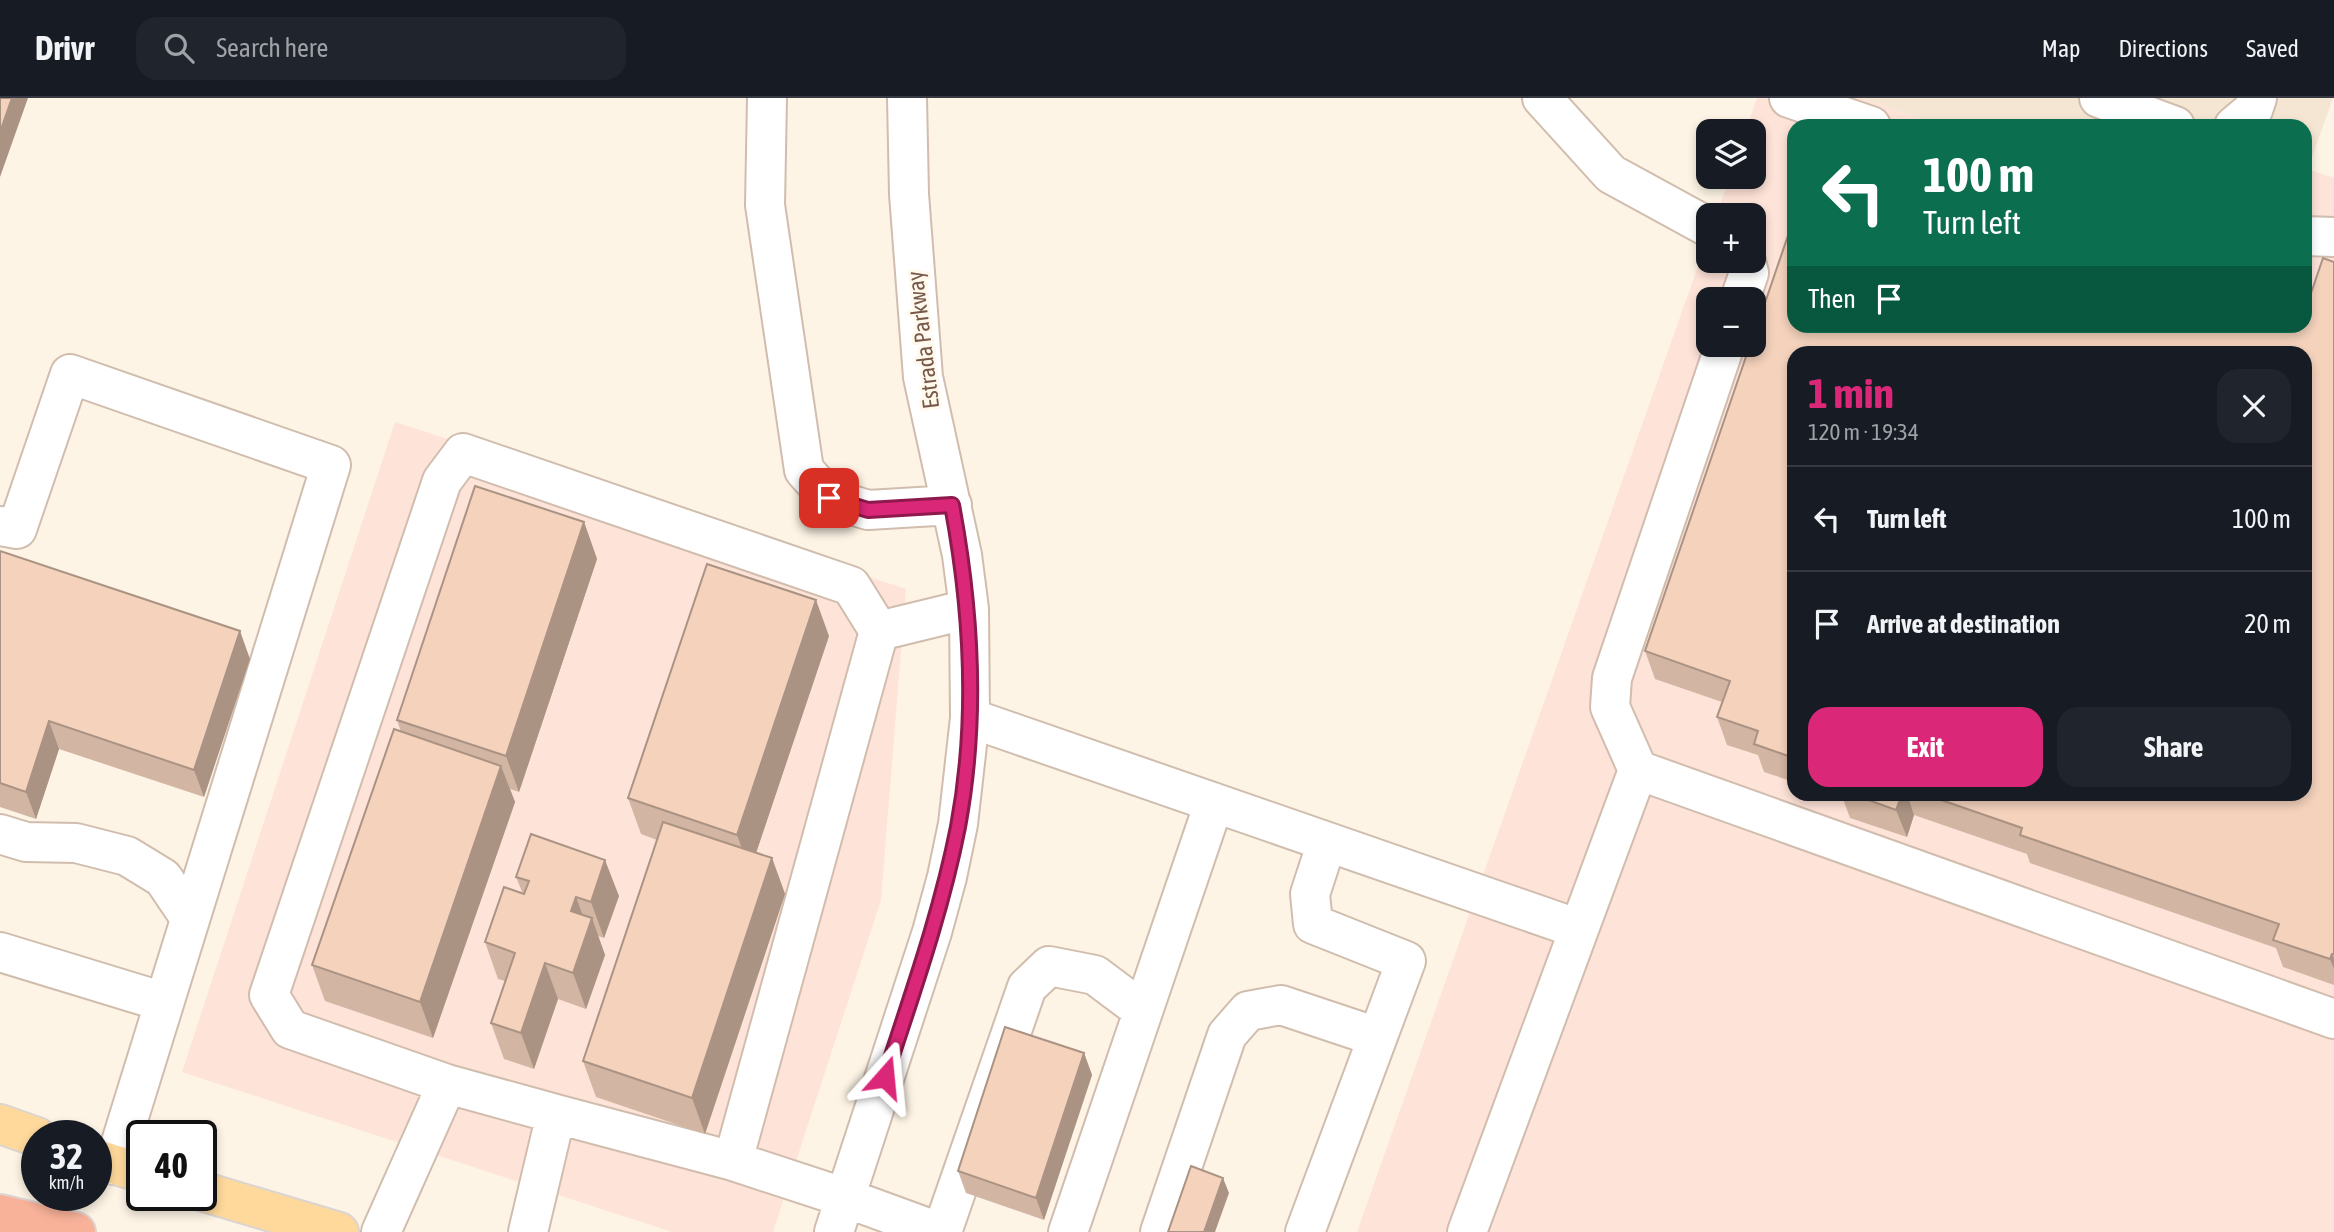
<!DOCTYPE html>
<meta charset="utf-8">
<style>
:root{--surface:#171b24;--page:#20242c;--text:#f1f3f6;--muted:#9ea1a6;--line:#363941;--accent:#db2777}
body{margin:0;font-family:"Asap Condensed",sans-serif;background:var(--page);color:var(--text);height:100vh;display:flex;flex-direction:column;font-size:26px;white-space:nowrap}
*{box-sizing:border-box;margin:0}
p{font-size:23px;color:var(--muted)}
.icon{flex:none;width:38px;height:38px;fill:none;stroke:currentColor;stroke-width:2;stroke-linecap:round;stroke-linejoin:round}
.map{position:relative;flex:1;overflow:hidden}
.drawer{position:absolute;left:1787px;top:248px;width:525px;height:455px;display:flex;flex-direction:column;background:var(--surface);border-radius:21px;box-shadow:0 4px 10px #0003}
.drawer>*{flex:none}
.guide{position:absolute;left:1787px;top:21px;width:525px;height:214px;border-radius:21px;box-shadow:0 4px 10px #0003;background:#0b6e4f;color:#fff;overflow:hidden}
.tools{position:absolute;left:1696px;top:21px;display:grid;gap:14px}
.tools a{display:grid;place-items:center;width:70px;height:70px;border-radius:14px;background:var(--surface);box-shadow:0 4px 10px #0003;font-size:35px}
.speed{position:absolute;left:21px;top:1022px;display:flex;gap:14px;font-size:35px;font-weight:700;text-align:center}
.speed>*{display:grid;place-content:center;width:91px;height:91px;border-radius:50%;background:var(--surface);box-shadow:0 4px 10px #0003;line-height:1}
.speed small{font-size:18px;font-weight:400}
.speed .limit{border:4px solid #111;border-radius:10px;background:#fff;color:#111}
.pin{position:absolute;display:grid;place-items:center;width:60px;height:60px;color:#fff;margin:-30px;border-radius:14px;box-shadow:0 4px 10px #0006}
.me{position:absolute;width:77px;margin:-38px;rotate:18deg;stroke-linejoin:round;filter:drop-shadow(0 0 5px #0008)}
.turn{display:flex;align-items:center;gap:24px;height:147px;padding:0 21px;font-size:32px}
.turn .icon{width:91px;height:91px;stroke-width:2.5}
.turn b{display:block;font-size:49px;line-height:60px}
.then{display:flex;align-items:center;height:66px;padding:0 21px;background:#0003;gap:14px;font-size:26px}
.round{display:grid;place-items:center;flex:none;width:74px;height:74px;border-radius:21px;background:var(--page)}
.headline{display:flex;align-items:center;justify-content:space-between;height:119px;padding:0 21px}
h1{font-size:42px;font-weight:700;line-height:52px;color:var(--accent)}
.primary-button{display:flex;gap:14px;margin-top:auto;padding:14px 21px}
.primary-button a{flex:1;height:80px;border-radius:21px;background:var(--accent);color:#fff;font-size:28px;font-weight:700;line-height:80px;text-align:center}
.primary-button a+a{background:var(--page);color:var(--text)}
ul{padding:0;list-style:none}
li{display:flex;align-items:center;gap:21px;height:105px;padding:0 21px;border-top:2px solid var(--line)}
li div{flex:1}
li b{display:block;font-size:26px}
li em{font-style:normal}
header{display:flex;align-items:center;gap:42px;box-sizing:border-box;height:98px;padding:0 35px;background:var(--surface);border-bottom:2px solid var(--line)}
header strong{font-size:33px}
nav{display:flex;gap:38px;margin-inline-start:auto;font-size:24px}
.search{width:490px;height:63px;background:var(--page);display:flex;align-items:center;gap:18px;box-sizing:border-box;padding:0 24px;border-radius:21px;color:var(--muted);font-size:26px}
.map>svg:first-child{display:block}
.residential{fill:#f5e6d3}
.commercial{fill:#fee3d8;fill-rule:evenodd}
.lines{fill:none;stroke-linecap:round;stroke-linejoin:round}
.minor-casing{stroke:#d1bdad;stroke-width:42}
.major-casing{stroke:#dcd4d0;stroke-width:42}
.highway-casing{stroke:#dcd4d0;stroke-width:42}
.minor{stroke:#fff;stroke-width:38}
.major{stroke:#fed99b;stroke-width:38}
.highway{stroke:#f9b29a;stroke-width:38}
.wall{fill:#d2b5a2}
.shaded-wall{fill:#ab9384}
.building{fill:#f4d2bc;stroke:#ab9384;stroke-width:2}
.route-casing{stroke:#8e194d;stroke-width:18}
.route{stroke:#db2777;stroke-width:12}
.labels{text-anchor:middle;dominant-baseline:central;stroke-width:6;stroke-linejoin:round;paint-order:stroke}
.street-label{font-size:23px;fill:#775949;stroke:#fff8ec}
</style>
<header>
<strong>Drivr</strong>
<div class="search"><svg class="icon" aria-label="search" viewBox="0 0 24 24"><circle cx="10" cy="10" r="6"/><path d="M15 15l6 6"/></svg>Search here</div>
<nav><a>Map</a><a>Directions</a><a>Saved</a></nav>
</header>
<div class="map">
<svg width="2334" height="1134" viewBox="0 0 2334 1134">
<rect width="100%" height="100%" fill="#fdf4e5"/>
<path class="residential" d="M 1862,0 L 2333,0 L 2305,79 L 2305,28 L 1941,28 Z"/>
<path class="commercial" d="M 1757,0 L 1862,0 L 1941,28 L 1794,28 L 1794,228 L 2305,228 L 2305,79 L 2308,71 L 2334,80 L 2334,1134 L 1357,1134 L 1708,140 L 1708,163 L 1754,163 L 1754,117 L 1716,117 L 1730,79 L 1754,79 L 1754,33 L 1746,33 ZM 1708,201 L 1754,201 L 1754,247 L 1708,247 ZM 1794,256 L 2305,256 L 2305,696 L 1794,696 Z
M 395,324 L 906,491 L 881,802 L 773,1134 L 672,1134 L 182,974 Z"/>
<g class="lines">
<defs>
<path id="minor" d="M 767,0 L 765,107 L 804,372 L 829,400 L 868,412 L 952,407
M 1542,0 L 1611,76 L 1708,129
M 1789,0 L 1871,28
M 2099,0 L 2175,28
M 2234,28 L 2253,12 L 2257,0
M 2305,138 L 2334,139
M 1740,201 L 1749,175 L 1746,163
M 0,428 L 17,431 L 70,276 L 331,367 L 114,1067
M 970,620 L 1579,831
M 1638,672 L 2334,921
M 0,736 L 26,744 L 76,745 L 127,758 L 163,780 L 190,820
M 0,854 L 164,904
M 447,986 L 556,1016
M 733,1063 L 879,533 L 969,511
M 381,1134 L 447,986 L 290,931 L 269,897 L 442,383 L 463,355 L 851,488 L 879,533
M 528,1134 L 556,1016 L 733,1063 L 846,1100 L 939,1134
M 834,1134 L 932,834 L 947,779 L 958,726 L 970,620 L 969,511 L 962,457 L 923,279 L 909,96 L 907,0
M 942,1134 L 1027,889 L 1049,868 L 1095,877 L 1143,913
M 1068,1134 L 1214,705
M 1160,1134 L 1227,937 L 1248,913 L 1281,907 L 1377,939
M 1305,1134 L 1406,863 L 1313,826 L 1310,796 L 1327,744
M 1467,1134 L 1638,672 L 1610,609 L 1612,580 L 1725,247"/>
<path id="major" d="M 0,1026 L 37,1039
M 96,1061 L 142,1075
M 201,1093 L 339,1134"/>
<path id="highway" d="M 0,1116 L 76,1134"/>
</defs>
<use href="#minor" class="minor-casing"/>
<use href="#major" class="major-casing"/>
<use href="#highway" class="highway-casing"/>
<use href="#minor" class="minor"/>
<use href="#major" class="major"/>
<use href="#highway" class="highway"/>
</g>
<path class="wall" d="M 1794,120 L 1794,228 L 2305,228 L 2305,213 L 2323,160 L 2334,164 L 2334,887 L 2283,869 L 2276,850 L 2030,765 L 2027,756 L 1914,717 L 1907,739 L 1850,720 L 1843,701 L 1830,696 L 2305,696 L 2305,256 L 1794,256 L 1794,684 L 1764,674 L 1758,657 L 1727,647 L 1717,619 L 1722,604 L 1655,581 L 1645,553 L 1750,247 L 1754,247 L 1754,237 Z
M 584,424 L 597,461 L 519,694 L 510,691 L 515,704 L 433,940 L 325,903 L 312,867 L 401,634 L 397,622 Z
M 0,453 L 250,561 L 204,699 L 59,651 L 36,721 L 0,709 Z
M 829,538 L 756,755 L 772,760 L 785,796 L 705,1036 L 596,999 L 583,963 L 657,742 L 641,736 L 628,700 Z
M 516,779 L 619,798 L 604,840 L 598,838 L 605,857 L 586,911 L 558,901 L 534,971 L 504,961 L 491,925 L 505,883 L 498,881 L 485,844 L 523,796 Z
M 1084,955 L 1092,977 L 1044,1122 L 966,1095 L 958,1073 Z"/>
<path class="shaded-wall" d="M 12,0 L 28,0 L 0,79 L 0,34 Z
M 584,424 L 597,461 L 519,694 L 506,658 Z
M 816,502 L 829,538 L 750,773 L 737,737 Z
M 240,533 L 250,561 L 204,699 L 194,672 Z
M 49,623 L 59,651 L 36,721 L 26,694 Z
M 501,668 L 515,704 L 433,940 L 420,904 Z
M 1902,696 L 1907,696 L 1914,717 L 1907,739 L 1896,712 Z
M 772,760 L 785,796 L 705,1036 L 692,1000 Z
M 605,762 L 619,798 L 604,840 L 591,804 Z
M 576,799 L 588,832 L 592,820 L 605,857 L 586,911 L 573,875 L 571,813 Z
M 2332,856 L 2334,860 L 2334,871 L 2330,861 Z
M 545,865 L 558,901 L 534,971 L 521,935 Z
M 1084,955 L 1092,977 L 1044,1122 L 1036,1100 Z
M 1223,1080 L 1229,1095 L 1215,1134 L 1204,1134 Z"/>
<path class="building" d="M 0,0 L 12,0 L 0,34 Z
M 1794,120 L 1794,228 L 2305,228 L 2305,213 L 2323,160 L 2334,164 L 2334,856 L 2332,856 L 2330,861 L 2273,842 L 2279,826 L 2020,737 L 2022,730 L 1924,696 L 2305,696 L 2305,256 L 1794,256 L 1794,660 L 1754,646 L 1758,633 L 1717,619 L 1730,583 L 1645,553 L 1750,247 L 1754,247 L 1754,237 Z
M 475,388 L 584,424 L 506,658 L 397,622 Z
M 0,453 L 240,533 L 194,672 L 49,623 L 26,694 L 0,685 Z
M 707,466 L 816,502 L 737,737 L 628,700 Z
M 394,631 L 501,668 L 420,904 L 312,867 Z
M 1852,696 L 1902,696 L 1896,712 Z
M 663,724 L 772,760 L 692,1000 L 583,963 Z
M 531,736 L 605,762 L 591,804 L 576,799 L 571,813 L 592,820 L 573,875 L 545,865 L 521,935 L 491,925 L 515,855 L 485,844 L 504,789 L 524,796 L 529,783 L 516,779 Z
M 1005,929 L 1084,955 L 1036,1100 L 958,1073 Z
M 1191,1068 L 1223,1080 L 1204,1134 L 1168,1134 Z"/>
<g class="lines">
<defs>
<path id="route" d="M 829,400 L 868,412 L 952,407 C 972,514 978,622 958,729 C 941,815 912,896 885,979"/>
</defs>
<use href="#route" class="route-casing"/>
<use href="#route" class="route"/>
</g>
<g class="labels">
<g class="street-label">
<text transform="translate(923 242) rotate(-97)">Estrada Parkway</text>
</g>
</g>
</svg>
<div class="tools">
<a><svg class="icon" aria-label="layers" viewBox="0 0 24 24"><path d="M12 4l9 5-9 5-9-5zM3 14l9 5 9-5"/></svg></a>
<a>+</a>
<a>−</a>
</div>
<div class="speed"><div>32<small>km/h</small></div><div class="limit">40</div></div>
<div class="pin" style="left:829px;top:400px;background:#d93025"><svg class="icon" aria-label="arrive" viewBox="0 0 24 24"><path d="M6 21V4h12l-3 4 3 4H6"/></svg></div>
<svg class="me" style="left:885px;top:979px" viewBox="-20 -20 40 40"><path d="M0-17L14 15 0 8-14 15z" fill="#db2777" stroke="#fff" stroke-width="4"/></svg>
<div class="guide">
<div class="turn"><svg class="icon" aria-label="left" viewBox="0 0 24 24"><path d="M17 20v-9H6M10 6l-5 5 5 5"/></svg><div><b>100 m</b>Turn left</div></div>
<div class="then">Then<svg class="icon" aria-label="arrive" viewBox="0 0 24 24"><path d="M6 21V4h12l-3 4 3 4H6"/></svg></div>
</div>
<section class="drawer">
<div class="headline"><div><h1>1 min</h1><p>120 m · 19:34</p></div><a class="round"><svg class="icon" aria-label="close" viewBox="0 0 24 24"><path d="M6 6l12 12M18 6L6 18"/></svg></a></div>
<ul>
<li><svg class="icon" aria-label="left" viewBox="0 0 24 24"><path d="M17 20v-9H6M10 6l-5 5 5 5"/></svg><div><b>Turn left</b></div><em>100 m</em></li>
<li><svg class="icon" aria-label="arrive" viewBox="0 0 24 24"><path d="M6 21V4h12l-3 4 3 4H6"/></svg><div><b>Arrive at destination</b></div><em>20 m</em></li>
</ul>
<div class="primary-button"><a>Exit</a><a>Share</a></div>
</section>
</div>
